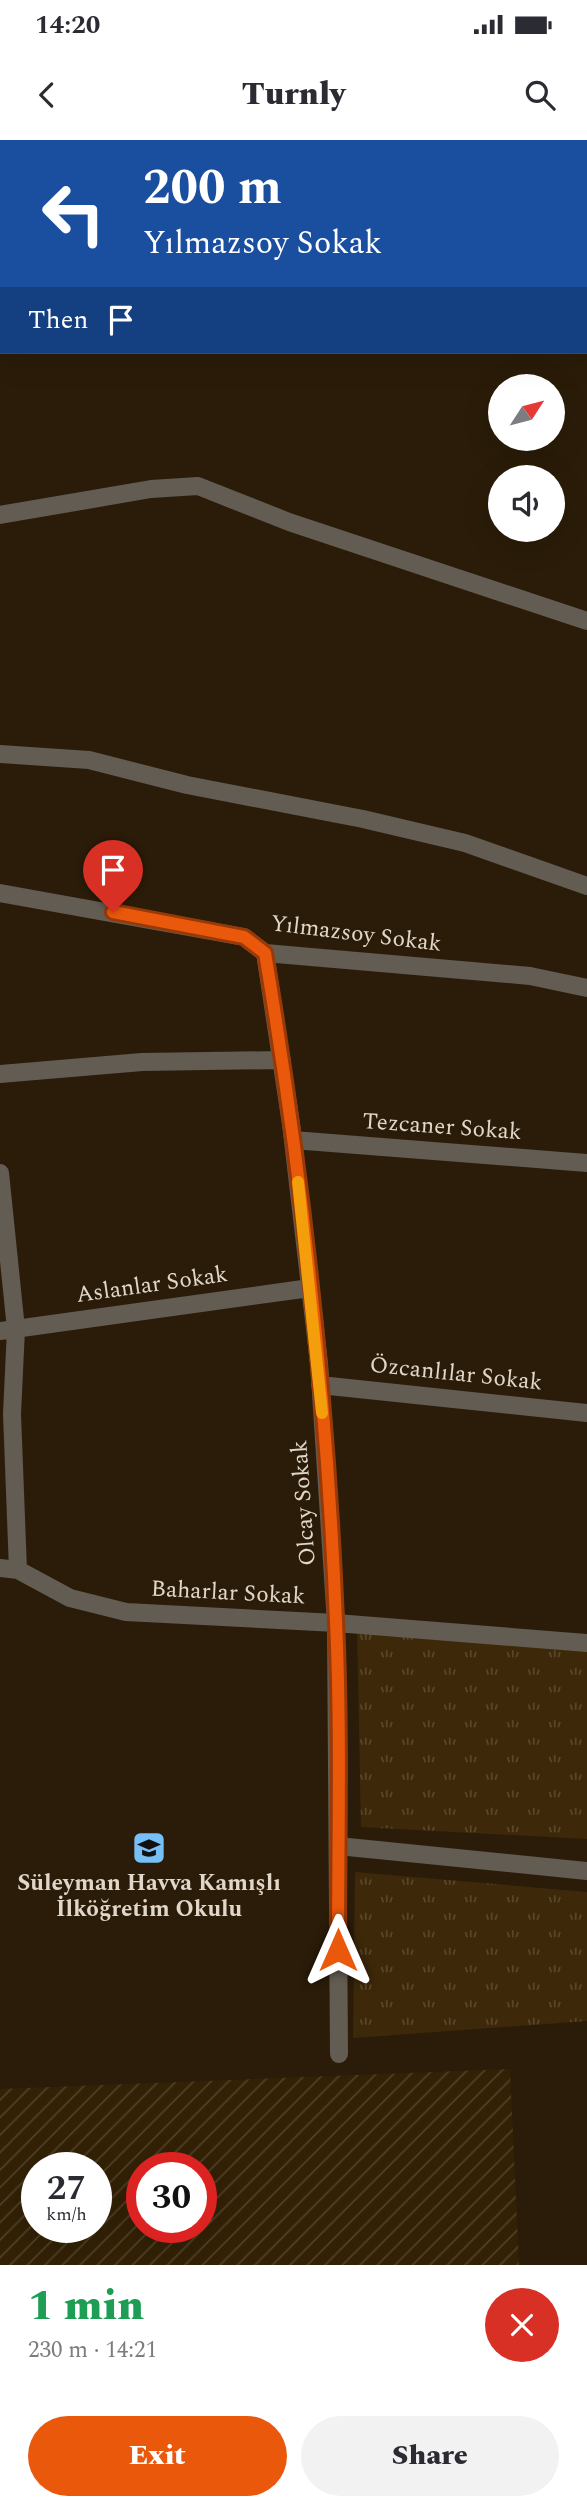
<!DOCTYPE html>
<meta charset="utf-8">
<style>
:root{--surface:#fff;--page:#f2f2f3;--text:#2b2b33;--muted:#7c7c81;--accent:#ea580c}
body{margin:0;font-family:Spectral,serif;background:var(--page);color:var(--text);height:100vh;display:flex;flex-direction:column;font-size:26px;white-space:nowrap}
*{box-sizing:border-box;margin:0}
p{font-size:23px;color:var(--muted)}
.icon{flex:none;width:38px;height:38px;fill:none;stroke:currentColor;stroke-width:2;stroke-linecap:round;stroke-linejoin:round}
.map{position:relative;height:2125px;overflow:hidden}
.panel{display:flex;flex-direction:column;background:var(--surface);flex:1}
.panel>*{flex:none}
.guide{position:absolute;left:0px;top:0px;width:588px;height:214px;box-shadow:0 7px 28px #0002;background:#1a4fa0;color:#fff;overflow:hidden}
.needle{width:46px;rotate:54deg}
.tools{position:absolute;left:488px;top:234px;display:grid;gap:14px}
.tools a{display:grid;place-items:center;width:77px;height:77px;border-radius:50%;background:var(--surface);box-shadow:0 7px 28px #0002;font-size:35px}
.speed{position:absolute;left:21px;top:2012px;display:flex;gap:14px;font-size:35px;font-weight:700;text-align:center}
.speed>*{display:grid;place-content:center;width:91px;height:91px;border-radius:50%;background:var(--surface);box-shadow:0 7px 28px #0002;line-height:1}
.speed small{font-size:18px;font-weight:400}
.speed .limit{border:10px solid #d22;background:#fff;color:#111}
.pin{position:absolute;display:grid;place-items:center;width:60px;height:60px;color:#fff;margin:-72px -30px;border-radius:50% 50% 50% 0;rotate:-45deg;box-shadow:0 0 7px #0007}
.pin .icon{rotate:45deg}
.me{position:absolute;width:77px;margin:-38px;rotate:0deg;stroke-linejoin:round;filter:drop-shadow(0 0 5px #0008)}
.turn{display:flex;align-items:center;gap:24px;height:147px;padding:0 28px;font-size:32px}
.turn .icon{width:91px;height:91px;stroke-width:2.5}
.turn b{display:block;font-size:49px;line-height:60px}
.then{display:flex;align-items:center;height:66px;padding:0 28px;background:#0003;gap:14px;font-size:26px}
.round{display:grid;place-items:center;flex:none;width:74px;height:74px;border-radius:37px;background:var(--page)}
.headline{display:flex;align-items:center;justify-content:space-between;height:119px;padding:0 28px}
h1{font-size:42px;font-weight:800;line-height:52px;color:#1e9e55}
.cta{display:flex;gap:14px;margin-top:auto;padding:14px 28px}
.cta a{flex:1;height:80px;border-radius:42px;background:var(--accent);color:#fff;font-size:28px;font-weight:800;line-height:80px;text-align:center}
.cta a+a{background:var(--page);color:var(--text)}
.status{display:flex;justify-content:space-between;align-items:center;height:49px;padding:0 35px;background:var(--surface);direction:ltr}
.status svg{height:19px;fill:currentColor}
header{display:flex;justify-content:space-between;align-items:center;height:91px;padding:0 28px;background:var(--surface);font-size:32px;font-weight:800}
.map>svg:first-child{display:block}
.industrial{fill:url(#industrial-furrows);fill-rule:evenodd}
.park{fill:url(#park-tufts)}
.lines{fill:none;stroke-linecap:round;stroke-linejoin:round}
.minor{stroke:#635c53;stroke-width:18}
.secondary{stroke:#8a7f70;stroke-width:18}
.tram{stroke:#998e7e;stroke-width:2}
.route-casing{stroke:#983908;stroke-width:18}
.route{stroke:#ea580c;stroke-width:12}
.slow{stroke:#f59e0b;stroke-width:12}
.labels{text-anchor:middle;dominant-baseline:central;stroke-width:5;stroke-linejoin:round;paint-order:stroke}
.street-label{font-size:23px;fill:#e0d7ca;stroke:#2a1c08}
.poi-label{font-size:23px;font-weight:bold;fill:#e0d7ca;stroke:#2a1c08}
</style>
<div class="status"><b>14:20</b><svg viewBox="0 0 49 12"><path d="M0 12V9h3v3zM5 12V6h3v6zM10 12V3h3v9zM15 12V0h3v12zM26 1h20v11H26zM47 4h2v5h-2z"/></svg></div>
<header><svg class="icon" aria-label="back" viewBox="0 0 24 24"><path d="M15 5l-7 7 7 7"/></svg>Turnly<svg class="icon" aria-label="search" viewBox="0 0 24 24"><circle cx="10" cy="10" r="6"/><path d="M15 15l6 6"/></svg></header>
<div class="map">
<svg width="587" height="2125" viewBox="0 0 587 2125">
<defs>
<pattern id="industrial-furrows" width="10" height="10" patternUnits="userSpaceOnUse" patternTransform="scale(1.75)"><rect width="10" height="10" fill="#322105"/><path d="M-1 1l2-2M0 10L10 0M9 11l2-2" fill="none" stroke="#4f4028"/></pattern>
<pattern id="park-tufts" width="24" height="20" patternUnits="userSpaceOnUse" patternTransform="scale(1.75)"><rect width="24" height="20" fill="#3d2909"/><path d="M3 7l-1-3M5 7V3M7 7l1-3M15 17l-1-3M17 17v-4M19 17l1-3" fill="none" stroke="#59472c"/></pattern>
</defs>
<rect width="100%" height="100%" fill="#2a1c08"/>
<path class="industrial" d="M 510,1929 L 519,2125 L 0,2125 L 0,1949 ZM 37,2028 L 96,2028 L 96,2088 L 37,2088 ZM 142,2028 L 201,2028 L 201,2088 L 142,2088 Z"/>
<path class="park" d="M 357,1485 L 587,1503 L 587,1699 L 361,1687 Z
M 355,1732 L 587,1752 L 587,1881 L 353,1898 Z"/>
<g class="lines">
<path class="minor" d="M 120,2 L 120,0
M 298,2 L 298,0
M 508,2 L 508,0
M 0,375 L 151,349 L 198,346 L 289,382 L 587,481
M 0,614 L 89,620 L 187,645 L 363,679 L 465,703 L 587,746
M 0,753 L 244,797 L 265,813 L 530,836 L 587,848
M 265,813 L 291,984 L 319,1223 L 336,1483 L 339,1914
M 0,934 L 142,922 L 282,920
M 293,1000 L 587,1023
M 0,1033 L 16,1189 L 12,1274 L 18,1430
M 0,1191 L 310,1148
M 320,1245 L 587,1273
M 0,1428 L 18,1430 L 70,1458 L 126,1472 L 336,1483 L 587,1503
M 338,1706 L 587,1731"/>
<path class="secondary" d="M 586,67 L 587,67
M 0,85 L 2,85
M 586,136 L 587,136
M 0,145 L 2,145"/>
<path class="tram" d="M 586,90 L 587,90
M 0,102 L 2,102
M 586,107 L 587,107
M 0,118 L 2,118"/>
</g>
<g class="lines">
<defs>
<path id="route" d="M 113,772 L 244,797 L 265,813 C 302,1034 327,1258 336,1481 C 341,1590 338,1701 338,1810"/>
</defs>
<use href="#route" class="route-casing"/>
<use href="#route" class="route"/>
<path class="slow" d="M 298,1042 L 322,1273"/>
</g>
<defs>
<symbol id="school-square" viewBox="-11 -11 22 22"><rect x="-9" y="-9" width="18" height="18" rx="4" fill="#77bff7" stroke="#2a1c08"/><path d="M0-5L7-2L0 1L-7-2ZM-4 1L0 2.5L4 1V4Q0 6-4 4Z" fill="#111"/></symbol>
</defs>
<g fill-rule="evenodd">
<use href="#school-square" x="130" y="1689" width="38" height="38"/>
</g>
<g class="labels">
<g class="street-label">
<text transform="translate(356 794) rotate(7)">Yılmazsoy Sokak</text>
<text transform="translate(442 987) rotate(4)">Tezcaner Sokak</text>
<text transform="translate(152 1145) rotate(-8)">Aslanlar Sokak</text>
<text transform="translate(456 1234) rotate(6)">Özcanlılar Sokak</text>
<text transform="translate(304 1363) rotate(-94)">Olcay Sokak</text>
<text transform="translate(228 1453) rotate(3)">Baharlar Sokak</text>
</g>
<g class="poi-label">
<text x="149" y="1743">Süleyman Havva Kamışlı<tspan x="149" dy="26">İlköğretim Okulu</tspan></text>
</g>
</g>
</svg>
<div class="tools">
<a><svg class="needle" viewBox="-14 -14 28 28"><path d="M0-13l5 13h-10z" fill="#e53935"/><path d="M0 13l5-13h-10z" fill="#7c7c81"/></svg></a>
<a><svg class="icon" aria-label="sound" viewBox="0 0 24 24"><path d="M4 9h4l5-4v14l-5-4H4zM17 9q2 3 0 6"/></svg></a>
</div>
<div class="speed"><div>27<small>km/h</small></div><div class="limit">30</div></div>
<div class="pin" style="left:113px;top:772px;background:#d93025"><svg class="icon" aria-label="arrive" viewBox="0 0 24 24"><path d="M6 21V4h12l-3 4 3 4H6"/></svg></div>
<svg class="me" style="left:338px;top:1810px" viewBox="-20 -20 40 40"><path d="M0-17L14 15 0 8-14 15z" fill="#ea580c" stroke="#fff" stroke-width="4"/></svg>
<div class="guide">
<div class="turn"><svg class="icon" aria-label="left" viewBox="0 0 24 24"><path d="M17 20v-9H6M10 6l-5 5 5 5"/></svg><div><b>200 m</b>Yılmazsoy Sokak</div></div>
<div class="then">Then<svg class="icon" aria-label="arrive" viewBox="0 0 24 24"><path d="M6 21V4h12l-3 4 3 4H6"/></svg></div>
</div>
</div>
<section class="panel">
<div class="headline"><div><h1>1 min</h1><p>230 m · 14:21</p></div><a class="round" style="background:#d93025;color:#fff"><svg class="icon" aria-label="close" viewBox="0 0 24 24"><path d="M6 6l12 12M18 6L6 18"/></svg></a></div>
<div class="cta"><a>Exit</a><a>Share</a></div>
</section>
